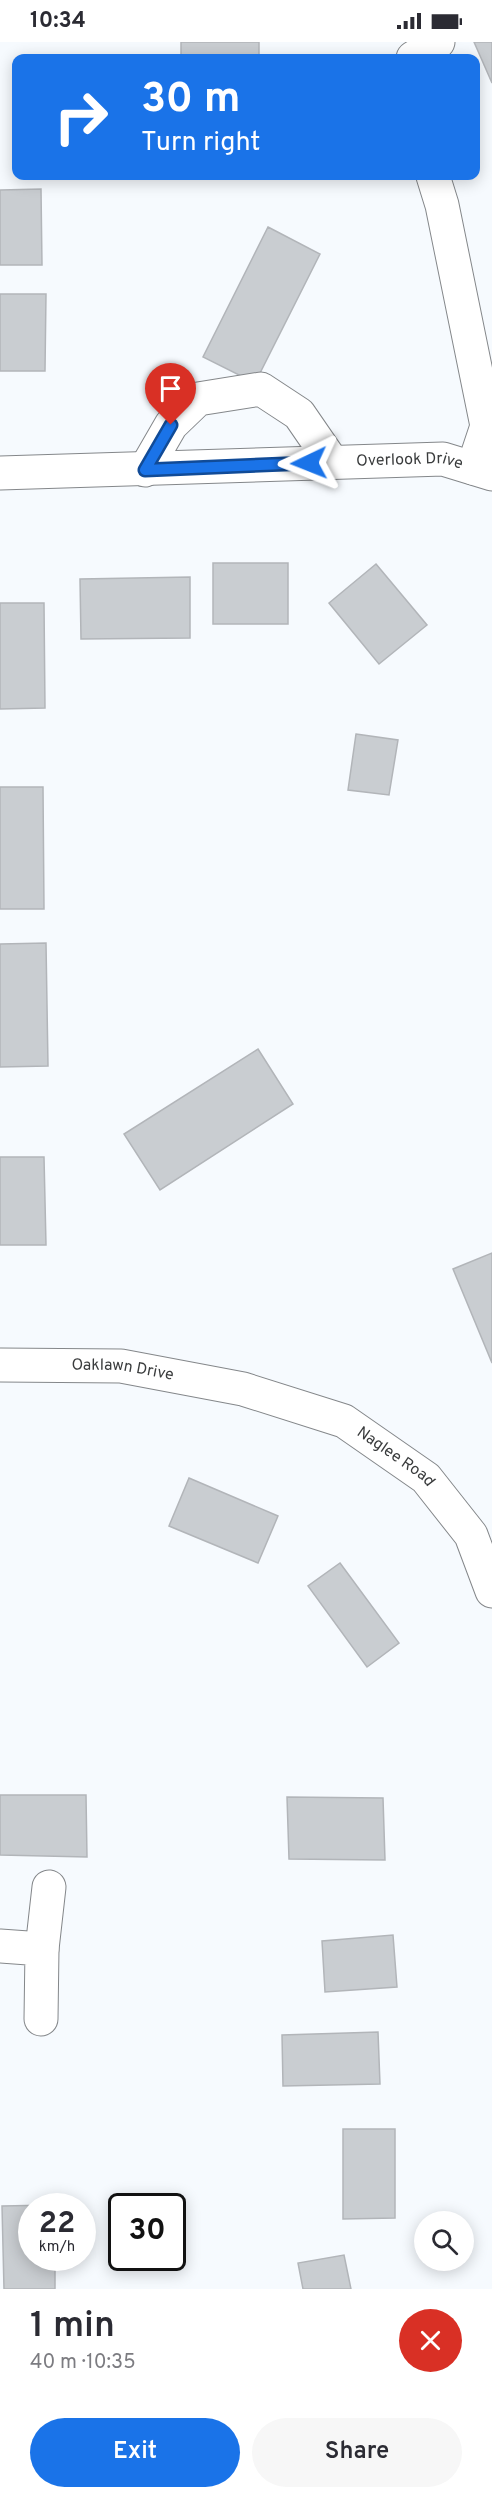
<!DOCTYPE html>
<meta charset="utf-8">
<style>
:root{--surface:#fff;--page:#f7f7f7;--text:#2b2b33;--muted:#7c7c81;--accent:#1a73e8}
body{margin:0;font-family:Overpass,sans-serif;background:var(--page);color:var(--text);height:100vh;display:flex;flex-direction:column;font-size:22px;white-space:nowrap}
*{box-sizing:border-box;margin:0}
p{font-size:20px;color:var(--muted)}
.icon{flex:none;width:33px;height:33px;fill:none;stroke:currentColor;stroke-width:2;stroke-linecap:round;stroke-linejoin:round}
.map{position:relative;height:2247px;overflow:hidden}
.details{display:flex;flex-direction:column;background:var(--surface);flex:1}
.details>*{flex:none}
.banner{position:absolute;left:12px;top:12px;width:468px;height:126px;border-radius:12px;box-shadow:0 3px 15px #0003;background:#1a73e8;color:#fff;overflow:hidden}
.controls{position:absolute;left:414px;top:2169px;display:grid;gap:12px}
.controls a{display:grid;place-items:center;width:60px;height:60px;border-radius:50%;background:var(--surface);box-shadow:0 3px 15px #0003;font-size:30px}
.speed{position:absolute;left:18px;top:2151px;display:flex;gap:12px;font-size:30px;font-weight:700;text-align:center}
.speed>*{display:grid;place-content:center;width:78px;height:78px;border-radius:50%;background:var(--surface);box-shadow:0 3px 15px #0003;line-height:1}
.speed small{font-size:15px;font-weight:400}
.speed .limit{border:3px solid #111;border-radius:9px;background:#fff;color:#111}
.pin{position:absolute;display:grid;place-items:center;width:51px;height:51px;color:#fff;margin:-62px -26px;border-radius:50% 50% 50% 0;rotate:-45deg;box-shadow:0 0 6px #0007}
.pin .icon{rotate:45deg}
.me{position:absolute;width:66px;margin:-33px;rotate:268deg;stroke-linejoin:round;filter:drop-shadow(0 0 4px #0008)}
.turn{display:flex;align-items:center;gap:21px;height:126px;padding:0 30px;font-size:27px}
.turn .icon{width:78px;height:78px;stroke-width:2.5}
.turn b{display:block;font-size:42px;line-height:51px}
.round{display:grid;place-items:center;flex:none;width:63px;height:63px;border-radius:32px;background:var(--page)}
.overview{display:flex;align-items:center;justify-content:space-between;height:102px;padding:0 30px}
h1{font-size:36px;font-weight:600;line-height:45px}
.button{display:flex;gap:12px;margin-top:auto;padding:12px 30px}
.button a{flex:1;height:69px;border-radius:36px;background:var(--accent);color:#fff;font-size:24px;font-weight:600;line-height:69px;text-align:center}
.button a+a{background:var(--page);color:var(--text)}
.status{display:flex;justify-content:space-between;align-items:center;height:42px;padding:0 30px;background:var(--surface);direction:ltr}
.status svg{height:16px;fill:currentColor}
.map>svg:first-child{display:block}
.building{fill:#c9cdd1;stroke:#b2b5b9;stroke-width:1.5}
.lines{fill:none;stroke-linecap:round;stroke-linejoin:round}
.minor-casing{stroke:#84878a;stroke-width:35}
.minor{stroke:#fff;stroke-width:33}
.route-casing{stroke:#114b97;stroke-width:15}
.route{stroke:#1a73e8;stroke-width:10}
.labels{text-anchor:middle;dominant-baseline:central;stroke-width:5;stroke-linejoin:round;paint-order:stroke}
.street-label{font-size:16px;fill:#3a3c3d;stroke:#fff}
</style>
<div class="status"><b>10:34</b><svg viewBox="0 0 49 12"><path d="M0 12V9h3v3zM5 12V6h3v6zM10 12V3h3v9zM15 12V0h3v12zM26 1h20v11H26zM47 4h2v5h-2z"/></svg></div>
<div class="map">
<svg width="492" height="2247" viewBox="0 0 492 2247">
<rect width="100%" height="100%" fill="#f6fafe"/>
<path class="building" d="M 181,0 L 259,0 L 259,16 L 181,16 Z
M 474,0 L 492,0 L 492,41 Z
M 41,147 L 42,223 L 0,223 L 0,148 Z
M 268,185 L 320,212 L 255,341 L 203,315 Z
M 0,252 L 46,252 L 45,329 L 0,329 Z
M 213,521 L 288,521 L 288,582 L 213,582 Z
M 376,522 L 427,583 L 379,622 L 329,561 Z
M 190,535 L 190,596 L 81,597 L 80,537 Z
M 0,561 L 44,561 L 45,666 L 0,667 Z
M 356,692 L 398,698 L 389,753 L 348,748 Z
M 0,745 L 43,745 L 44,867 L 0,867 Z
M 46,901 L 48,1024 L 0,1025 L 0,902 Z
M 258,1007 L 293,1062 L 160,1148 L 124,1092 Z
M 0,1115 L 44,1115 L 46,1203 L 0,1203 Z
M 492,1211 L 492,1321 L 453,1227 Z
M 189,1436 L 278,1474 L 258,1521 L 169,1484 Z
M 340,1521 L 399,1601 L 367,1625 L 308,1544 Z
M 0,1753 L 86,1753 L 87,1815 L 0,1813 Z
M 287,1755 L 383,1756 L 385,1818 L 289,1817 Z
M 393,1893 L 397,1945 L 325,1950 L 322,1899 Z
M 378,1990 L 380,2042 L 283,2044 L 282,1993 Z
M 343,2087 L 395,2087 L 395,2176 L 343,2177 Z
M 54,2163 L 32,2164 L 32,2216 L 55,2216 L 55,2247 L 4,2247 L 2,2164 Z
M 344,2213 L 351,2247 L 303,2247 L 298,2221 Z"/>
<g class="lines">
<defs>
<g id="minor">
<path d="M 413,16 L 438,0"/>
<path d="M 433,134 L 442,163 L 487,384 L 473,426"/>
<path d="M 145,428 L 171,383 L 198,357 L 261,347 L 299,372 L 332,420"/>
<path id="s1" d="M 0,431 L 443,417 L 492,432"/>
<path id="s2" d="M 0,1323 L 121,1324 L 243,1347 L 344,1379 L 426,1436 L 471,1493 L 492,1549"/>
<path d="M 0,1904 L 42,1907 L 41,1977"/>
<path d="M 42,1907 L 49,1845"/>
</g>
</defs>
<use href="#minor" class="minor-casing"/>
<use href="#minor" class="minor"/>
</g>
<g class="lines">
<defs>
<path id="route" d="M 171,383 L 145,428 L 309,421"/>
</defs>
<use href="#route" class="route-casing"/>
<use href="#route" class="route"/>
</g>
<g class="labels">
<g class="street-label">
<text stroke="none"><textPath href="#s1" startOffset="410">Overlook Drive</textPath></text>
<text stroke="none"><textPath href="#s2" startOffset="123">Oaklawn Drive</textPath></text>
<text stroke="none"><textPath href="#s2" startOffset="414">Naglee Road</textPath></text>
</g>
</g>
</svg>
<div class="controls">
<a><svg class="icon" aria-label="search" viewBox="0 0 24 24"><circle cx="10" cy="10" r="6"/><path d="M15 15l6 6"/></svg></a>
</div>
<div class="speed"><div>22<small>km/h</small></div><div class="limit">30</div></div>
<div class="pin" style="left:171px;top:383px;background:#d93025"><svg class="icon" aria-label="arrive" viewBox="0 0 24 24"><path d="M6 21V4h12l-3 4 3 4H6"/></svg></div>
<svg class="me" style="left:309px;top:421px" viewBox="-20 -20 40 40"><path d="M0-17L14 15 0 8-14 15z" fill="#1a73e8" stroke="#fff" stroke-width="4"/></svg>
<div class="banner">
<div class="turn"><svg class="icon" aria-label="right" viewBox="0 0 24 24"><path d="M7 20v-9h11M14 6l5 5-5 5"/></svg><div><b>30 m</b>Turn right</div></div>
</div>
</div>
<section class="details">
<div class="overview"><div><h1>1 min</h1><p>40 m · 10:35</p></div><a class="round" style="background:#d93025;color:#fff"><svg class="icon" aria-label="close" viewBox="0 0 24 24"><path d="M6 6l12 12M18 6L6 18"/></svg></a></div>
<div class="button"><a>Exit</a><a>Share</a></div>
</section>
